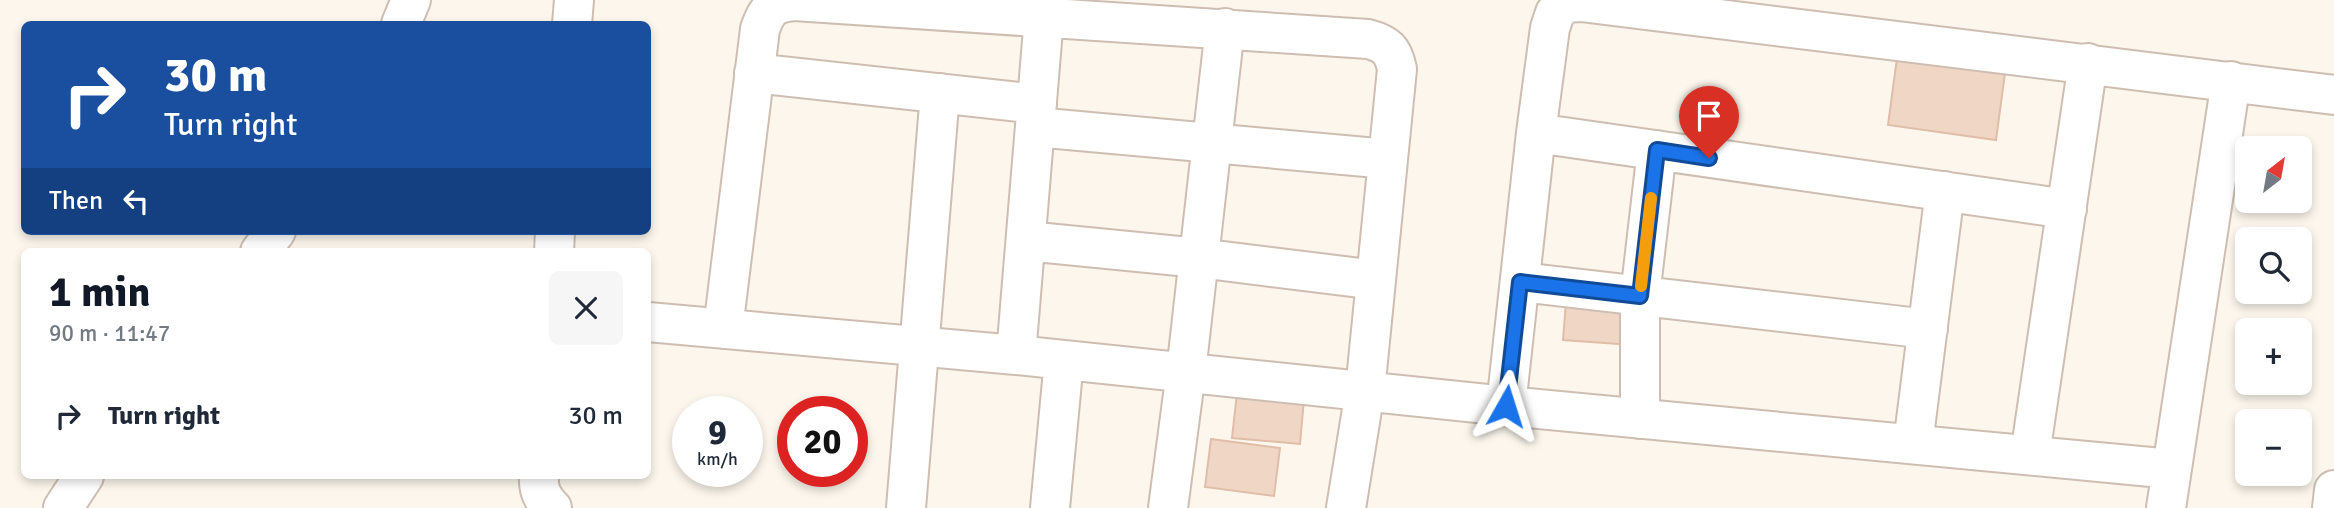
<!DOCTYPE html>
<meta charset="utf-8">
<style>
:root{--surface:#fff;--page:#f6f6f7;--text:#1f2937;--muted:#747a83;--accent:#111827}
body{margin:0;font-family:Signika,sans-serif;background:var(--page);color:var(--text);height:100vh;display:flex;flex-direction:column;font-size:26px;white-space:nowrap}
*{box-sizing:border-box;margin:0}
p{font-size:23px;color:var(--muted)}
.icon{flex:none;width:38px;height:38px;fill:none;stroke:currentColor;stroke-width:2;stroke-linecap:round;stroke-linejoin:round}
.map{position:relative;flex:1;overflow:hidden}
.drawer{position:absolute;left:21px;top:248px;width:630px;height:231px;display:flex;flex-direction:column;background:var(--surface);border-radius:10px;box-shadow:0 4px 10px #0003}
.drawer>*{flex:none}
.guide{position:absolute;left:21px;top:21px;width:630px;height:214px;border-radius:10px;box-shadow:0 4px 10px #0003;background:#1a4fa0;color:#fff;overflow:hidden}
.needle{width:46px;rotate:31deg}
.buttons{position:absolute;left:2235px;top:136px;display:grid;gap:14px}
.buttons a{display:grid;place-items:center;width:77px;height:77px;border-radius:10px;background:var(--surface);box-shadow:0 4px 10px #0003;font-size:35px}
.speed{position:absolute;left:672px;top:396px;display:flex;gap:14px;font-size:35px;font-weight:700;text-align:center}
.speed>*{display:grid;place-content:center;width:91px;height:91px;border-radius:50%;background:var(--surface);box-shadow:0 4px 10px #0003;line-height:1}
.speed small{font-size:18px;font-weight:400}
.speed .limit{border:10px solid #d22;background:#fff;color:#111}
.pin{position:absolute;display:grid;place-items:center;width:60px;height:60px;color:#fff;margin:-72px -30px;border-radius:50% 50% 50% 0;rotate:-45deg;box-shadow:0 0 7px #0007}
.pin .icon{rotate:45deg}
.me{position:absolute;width:77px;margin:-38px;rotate:6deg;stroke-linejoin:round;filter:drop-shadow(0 0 5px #0008)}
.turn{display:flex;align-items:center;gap:24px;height:147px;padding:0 28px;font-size:32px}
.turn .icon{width:91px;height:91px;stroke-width:2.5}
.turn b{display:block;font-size:49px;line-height:60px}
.then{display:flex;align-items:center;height:66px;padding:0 28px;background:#0003;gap:14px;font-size:26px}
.round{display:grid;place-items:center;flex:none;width:74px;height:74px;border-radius:10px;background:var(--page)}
.summary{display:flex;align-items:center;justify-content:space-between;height:119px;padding:0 28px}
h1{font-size:42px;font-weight:700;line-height:52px;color:var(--accent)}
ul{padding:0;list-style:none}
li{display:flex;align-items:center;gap:21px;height:98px;padding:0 28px}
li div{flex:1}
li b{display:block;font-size:26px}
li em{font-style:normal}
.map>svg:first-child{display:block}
.building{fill:#f0d6c5;stroke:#e1bda7;stroke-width:2}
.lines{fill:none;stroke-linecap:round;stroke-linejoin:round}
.minor-casing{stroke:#cebeb2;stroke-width:42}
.minor{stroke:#fff;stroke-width:38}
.route-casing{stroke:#114b97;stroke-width:18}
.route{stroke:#1a73e8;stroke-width:12}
.slow{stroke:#f59e0b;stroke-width:12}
</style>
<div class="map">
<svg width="2334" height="508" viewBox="0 0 2334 508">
<rect width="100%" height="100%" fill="#fcf6ec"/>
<path class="building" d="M 1897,58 L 2005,73 L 1996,140 L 1888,125 Z
M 1566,302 L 1635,308 L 1632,345 L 1563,340 Z
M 1237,393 L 1304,399 L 1300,444 L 1232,438 Z
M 1211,439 L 1280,448 L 1274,496 L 1205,487 Z"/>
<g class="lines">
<defs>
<path id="minor" d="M 401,24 L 411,0
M 572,24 L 574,0
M 754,73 L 1037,104
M 1035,127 L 1388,159
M 1536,133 L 2067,209
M 1026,241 L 1199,258 L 1376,280
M 260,252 L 276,231
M 554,252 L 555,231
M 1520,282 L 1928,329
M 648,322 L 1016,355 L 1506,406 L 2172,469
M 723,329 L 760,29 C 768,8 772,4 794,1 L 1368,39 C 1387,44 1393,50 1397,69 L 1365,391 L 1346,508
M 1016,355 L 1044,17
M 1506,406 L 1536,133 L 1550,28 L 1555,13 L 1565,3 L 1581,2 L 2334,95
M 1640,419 L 1640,296 L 1657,150
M 1913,444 L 1945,191
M 2030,455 L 2088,63
M 539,476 C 538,489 542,499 552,508
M 63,508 L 84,476
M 906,508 L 940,93
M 1050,508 L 1064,360
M 1168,508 L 1186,372 L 1225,28
M 2166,508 L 2231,81
M 2332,508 L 2334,490"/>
</defs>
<use href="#minor" class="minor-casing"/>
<use href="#minor" class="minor"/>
</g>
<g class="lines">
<defs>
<path id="route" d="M 1506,406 L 1520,282 L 1640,296 L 1657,150 L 1709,158"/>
</defs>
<use href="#route" class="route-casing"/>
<use href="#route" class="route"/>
<path class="slow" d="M 1641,286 L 1651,198"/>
</g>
</svg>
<div class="buttons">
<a><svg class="needle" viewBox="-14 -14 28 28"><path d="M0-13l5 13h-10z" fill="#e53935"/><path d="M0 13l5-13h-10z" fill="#747a83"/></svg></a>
<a><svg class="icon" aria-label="search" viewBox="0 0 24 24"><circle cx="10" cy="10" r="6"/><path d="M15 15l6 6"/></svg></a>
<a>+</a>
<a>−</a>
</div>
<div class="speed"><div>9<small>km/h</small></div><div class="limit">20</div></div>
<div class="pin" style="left:1709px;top:158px;background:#d93025"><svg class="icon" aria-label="arrive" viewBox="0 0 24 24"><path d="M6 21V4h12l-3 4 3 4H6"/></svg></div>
<svg class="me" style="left:1506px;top:406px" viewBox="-20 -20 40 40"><path d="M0-17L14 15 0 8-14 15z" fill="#1a73e8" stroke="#fff" stroke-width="4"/></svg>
<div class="guide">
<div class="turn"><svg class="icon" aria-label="right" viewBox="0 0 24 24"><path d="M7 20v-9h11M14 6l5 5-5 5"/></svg><div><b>30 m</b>Turn right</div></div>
<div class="then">Then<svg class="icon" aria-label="left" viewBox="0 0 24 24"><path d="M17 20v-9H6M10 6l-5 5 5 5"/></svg></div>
</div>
<section class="drawer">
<div class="summary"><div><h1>1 min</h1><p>90 m · 11:47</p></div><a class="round"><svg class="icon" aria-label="close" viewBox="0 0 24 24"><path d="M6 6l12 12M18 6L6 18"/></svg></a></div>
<ul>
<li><svg class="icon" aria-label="right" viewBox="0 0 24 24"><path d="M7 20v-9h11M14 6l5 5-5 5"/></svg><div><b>Turn right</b></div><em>30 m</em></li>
</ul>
</section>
</div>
